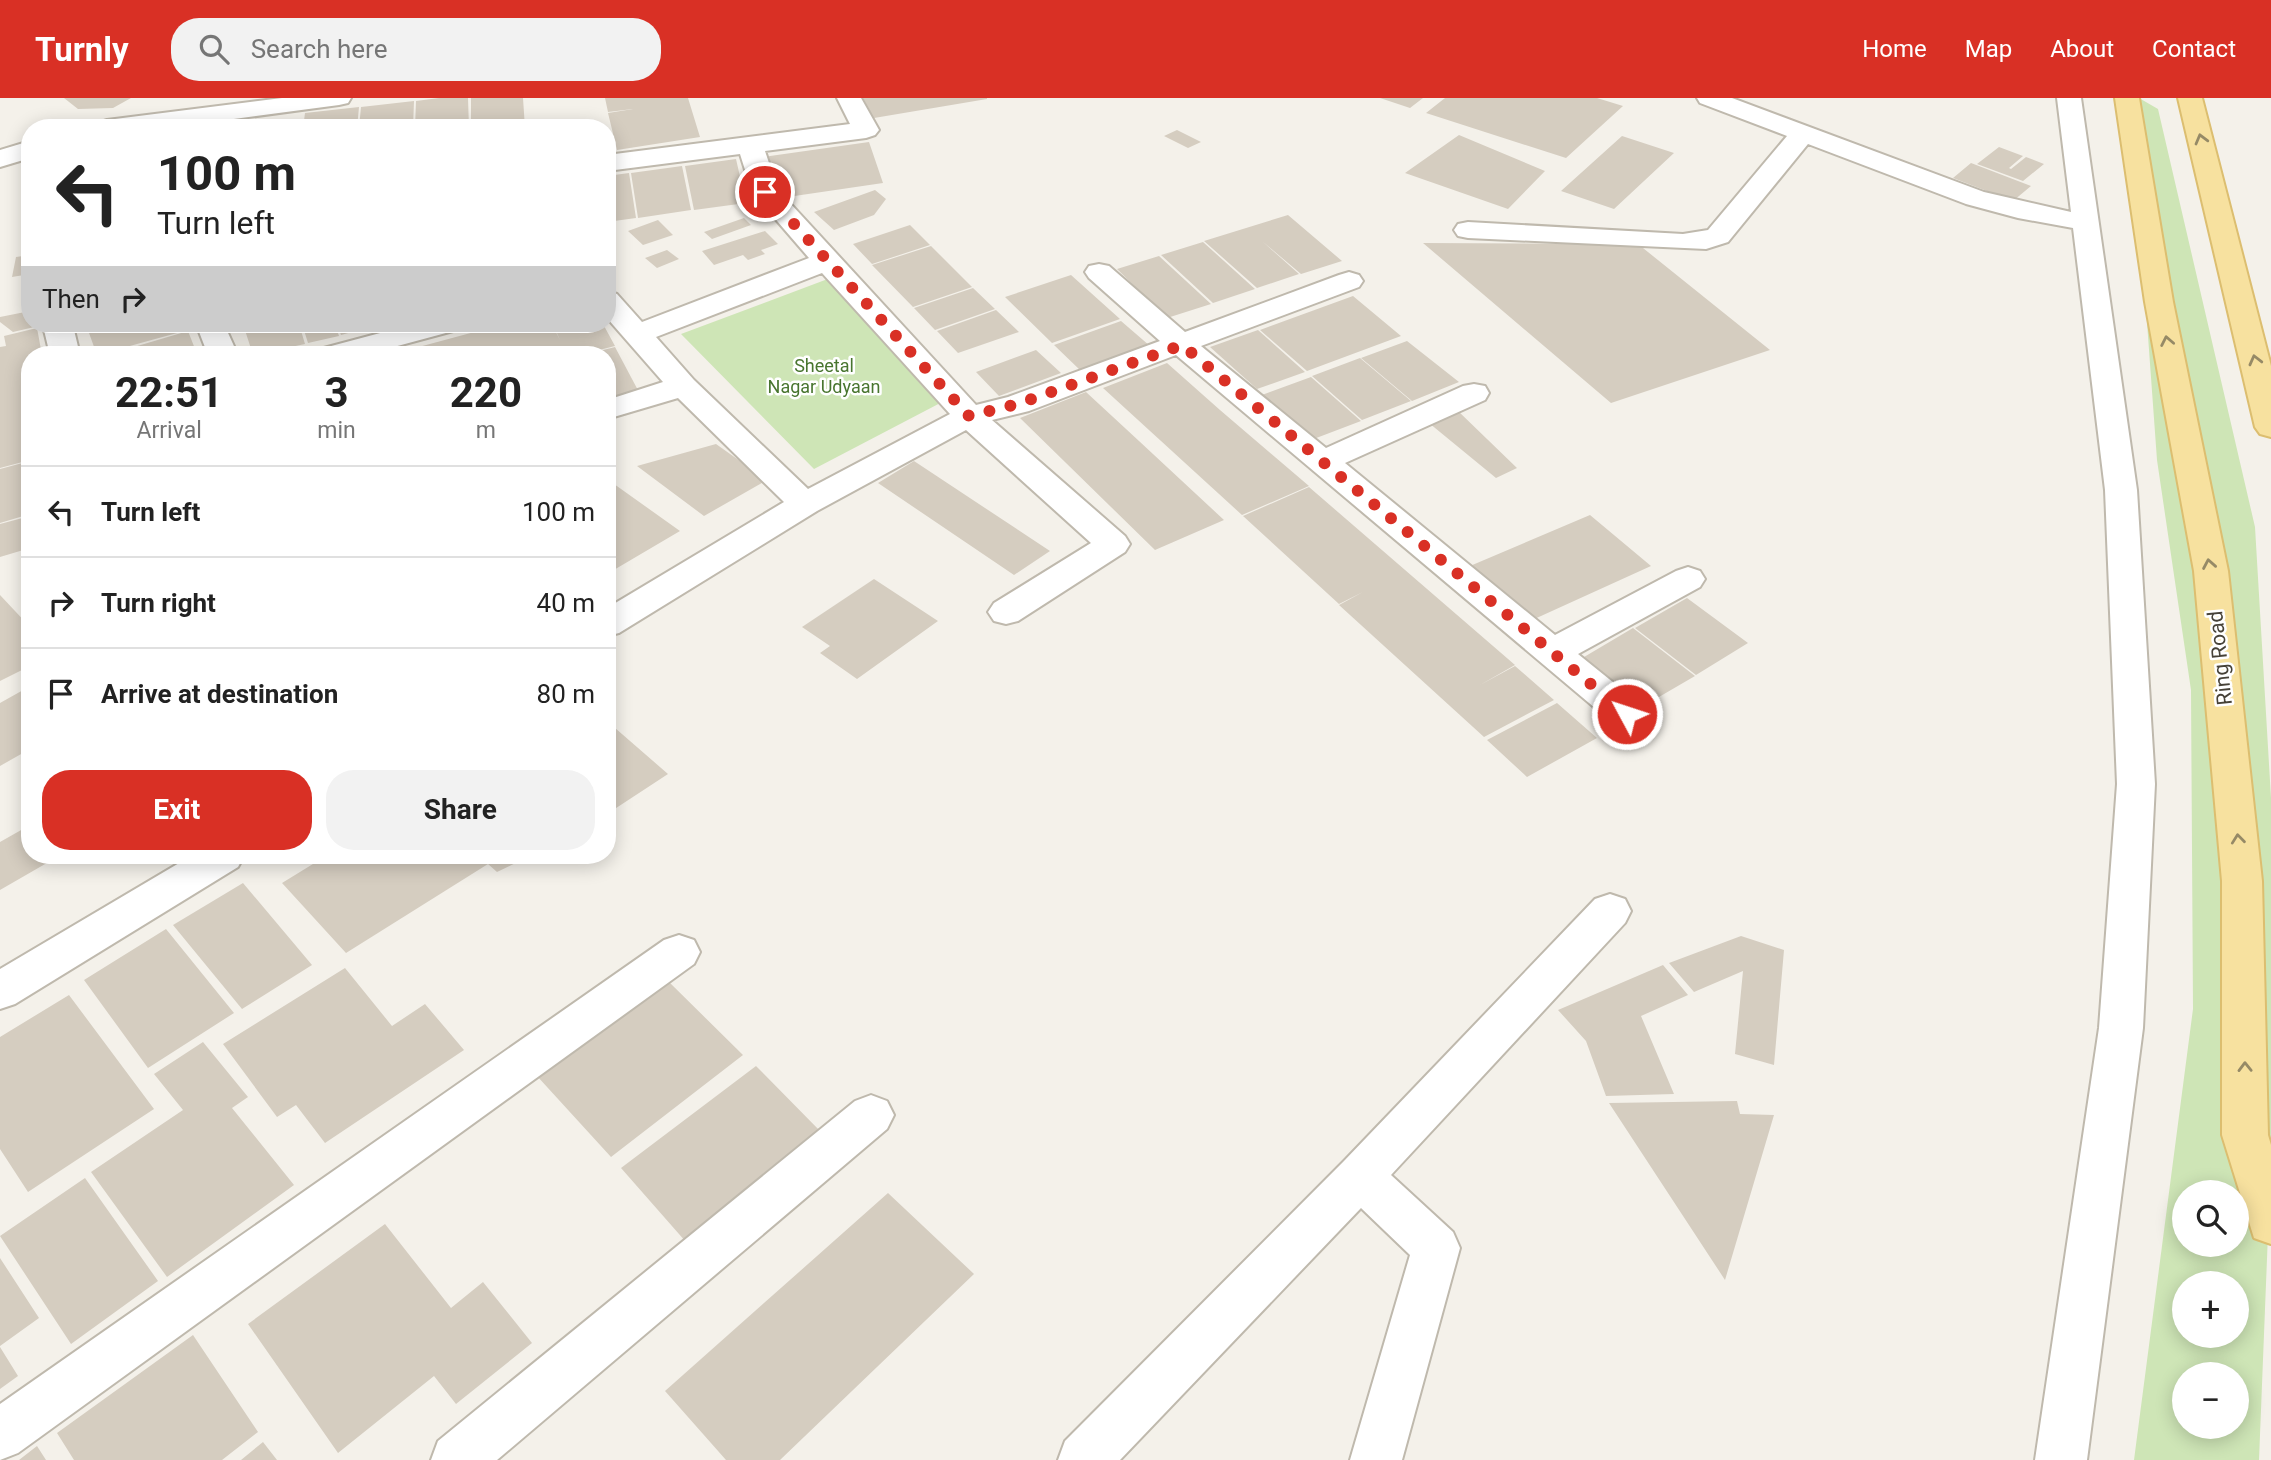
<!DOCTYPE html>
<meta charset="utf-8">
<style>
:root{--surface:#fff;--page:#f2f2f2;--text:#222;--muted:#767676;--line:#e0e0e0;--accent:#d93025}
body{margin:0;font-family:Roboto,sans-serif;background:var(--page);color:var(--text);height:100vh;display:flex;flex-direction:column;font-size:26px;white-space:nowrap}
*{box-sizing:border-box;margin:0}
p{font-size:23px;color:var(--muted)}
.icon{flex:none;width:38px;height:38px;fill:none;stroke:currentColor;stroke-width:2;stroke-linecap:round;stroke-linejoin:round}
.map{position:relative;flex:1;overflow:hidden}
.panel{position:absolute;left:21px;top:248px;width:595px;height:518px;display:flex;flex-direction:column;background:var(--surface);border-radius:28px;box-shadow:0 4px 18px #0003}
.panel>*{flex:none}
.banner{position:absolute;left:21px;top:21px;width:595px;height:214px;border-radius:28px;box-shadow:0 4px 18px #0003;background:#fff;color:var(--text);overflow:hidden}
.buttons{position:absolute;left:2172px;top:1082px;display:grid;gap:14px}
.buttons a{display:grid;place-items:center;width:77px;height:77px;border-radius:50%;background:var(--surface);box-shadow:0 4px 18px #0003;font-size:35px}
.pin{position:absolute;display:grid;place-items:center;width:60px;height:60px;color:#fff;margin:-30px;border:4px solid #fff;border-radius:50%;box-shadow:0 2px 7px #0007}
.me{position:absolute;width:77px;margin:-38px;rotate:310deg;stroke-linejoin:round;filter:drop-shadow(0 0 5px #0008)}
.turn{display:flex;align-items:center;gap:24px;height:147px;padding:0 21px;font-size:32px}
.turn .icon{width:91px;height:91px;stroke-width:2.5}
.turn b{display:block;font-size:49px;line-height:60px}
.then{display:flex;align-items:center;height:66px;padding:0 21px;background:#0003;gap:14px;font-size:26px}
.eta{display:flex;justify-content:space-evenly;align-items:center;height:119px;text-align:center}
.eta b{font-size:42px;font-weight:700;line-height:49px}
.primary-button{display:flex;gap:14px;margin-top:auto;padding:14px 21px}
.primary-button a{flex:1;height:80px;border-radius:28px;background:var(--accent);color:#fff;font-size:28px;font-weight:700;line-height:80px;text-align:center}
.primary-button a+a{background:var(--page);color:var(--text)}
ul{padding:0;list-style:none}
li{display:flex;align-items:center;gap:21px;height:91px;padding:0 21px;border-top:2px solid var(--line)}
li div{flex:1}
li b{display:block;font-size:26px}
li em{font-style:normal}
header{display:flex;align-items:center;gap:42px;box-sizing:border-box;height:98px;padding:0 35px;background:var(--accent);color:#fff}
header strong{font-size:33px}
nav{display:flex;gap:38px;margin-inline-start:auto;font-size:24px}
.search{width:490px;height:63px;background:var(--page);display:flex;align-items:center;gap:18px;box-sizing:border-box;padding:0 24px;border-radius:28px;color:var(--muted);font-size:26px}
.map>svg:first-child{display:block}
.green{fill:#cee5b6;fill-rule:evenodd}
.building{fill:#d5cdc0}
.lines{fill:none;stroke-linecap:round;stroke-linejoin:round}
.minor-casing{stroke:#bfb9ad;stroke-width:4}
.major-casing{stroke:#dcbe70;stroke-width:4}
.minor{fill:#fff;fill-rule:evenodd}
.major{fill:#f7e19f;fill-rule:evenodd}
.oneway{stroke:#968a66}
.route{stroke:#d93025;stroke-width:12;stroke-dasharray:0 21.6}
.labels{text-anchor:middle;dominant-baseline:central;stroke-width:5;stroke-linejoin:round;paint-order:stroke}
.far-park-label{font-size:18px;fill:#48752f;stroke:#fff}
.street-label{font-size:21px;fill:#474238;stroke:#fff}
</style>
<header>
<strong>Turnly</strong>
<div class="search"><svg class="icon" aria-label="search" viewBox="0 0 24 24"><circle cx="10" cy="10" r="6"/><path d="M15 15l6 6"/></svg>Search here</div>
<nav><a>Home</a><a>Map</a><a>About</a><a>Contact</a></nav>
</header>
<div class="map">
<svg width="2271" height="1362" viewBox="0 0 2271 1362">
<rect width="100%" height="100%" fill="#f4f1ea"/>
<path class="green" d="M 2119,0 L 2139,0 L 2158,11 L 2255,429 L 2271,700 L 2271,1060 L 2259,1362 L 2134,1362 L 2193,911 L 2191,592 L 2157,362 L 2144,183 ZM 2184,1094 L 2236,1094 L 2236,1146 L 2184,1146 ZM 2184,1185 L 2236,1185 L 2236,1237 L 2184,1237 ZM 2184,1276 L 2236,1276 L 2236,1328 L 2184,1328 Z
M 833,179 L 946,302 L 814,371 L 681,236 Z"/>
<path class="building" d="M 64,0 L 131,0 L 113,10 L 78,11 Z
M 439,0 L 468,0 L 469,30 L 415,30 L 416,3 Z
M 471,0 L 523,0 L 525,30 L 471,30 Z
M 605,0 L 688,0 L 700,39 L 617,52 L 608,15 L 633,11 L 608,14 Z
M 863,0 L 987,0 L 987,1 L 874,20 Z
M 1380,0 L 1423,0 L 1410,10 Z
M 1445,0 L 1597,0 L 1623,8 L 1566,60 L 1426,15 Z
M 414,3 L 413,30 L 359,30 L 361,9 Z
M 359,9 L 357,30 L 303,30 L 305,15 Z
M 1177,32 L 1201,44 L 1188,50 L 1164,38 Z
M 1459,37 L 1545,73 L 1508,111 L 1405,75 Z
M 1622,38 L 1674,55 L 1614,111 L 1561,93 Z
M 869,44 L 883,85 L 774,101 L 763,59 Z
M 1999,49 L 2023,58 L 2009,70 L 2011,71 L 2026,59 L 2044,66 L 2023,83 L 1977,66 Z
M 736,61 L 746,105 L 694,112 L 685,68 Z
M 1971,65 L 2031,88 L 2013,103 L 1953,80 Z
M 682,68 L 691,112 L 638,120 L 631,75 Z
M 629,75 L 636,120 L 607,124 L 607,78 Z
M 875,92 L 886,101 L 874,117 L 834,132 L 814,114 Z
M 1288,117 L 1342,163 L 1301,176 L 1262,143 L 1299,176 L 1257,190 L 1204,143 Z
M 744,120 L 751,127 L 712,141 L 704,134 Z
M 658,122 L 673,137 L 643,147 L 628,133 Z
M 910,127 L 930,147 L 872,166 L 853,146 Z
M 765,133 L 778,146 L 761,152 L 765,156 L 748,162 L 743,157 L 714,167 L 702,153 Z
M 1203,144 L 1255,191 L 1213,205 L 1161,157 Z
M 1423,145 L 1638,146 L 1770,252 L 1611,305 Z
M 931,148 L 972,189 L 913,209 L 872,167 Z
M 667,152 L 679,161 L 657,170 L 645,160 Z
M 30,157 L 30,176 L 12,179 L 16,159 Z
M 1159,158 L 1211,206 L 1167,220 L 1117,171 Z
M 1071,177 L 1120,221 L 1052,245 L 1005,199 Z
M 973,190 L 995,211 L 935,232 L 914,210 Z
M 1353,198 L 1401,238 L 1307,273 L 1260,232 Z
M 996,212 L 1019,234 L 958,255 L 937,233 Z
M 30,213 L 30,226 L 43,227 L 13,234 L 0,224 L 0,219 Z
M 1121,223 L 1150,248 L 1081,273 L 1054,247 Z
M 122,226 L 185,226 L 188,232 L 97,257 L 89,235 Z
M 243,226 L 299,226 L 305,246 L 253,257 Z
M 302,226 L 335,226 L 339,238 L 308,245 Z
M 337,226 L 373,226 L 374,228 L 341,237 Z
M 504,226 L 552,226 L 560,242 L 553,226 L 603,226 L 615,248 L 579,257 L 389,257 Z
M 37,230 L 42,257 L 30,257 L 30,362 L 0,370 L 0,249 L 6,248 L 4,238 Z
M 1258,232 L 1305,274 L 1257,291 L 1210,249 Z
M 188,233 L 197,256 L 107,257 Z
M 1407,243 L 1459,284 L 1412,303 L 1361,260 Z
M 615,249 L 640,296 L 607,306 L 607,257 L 588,256 Z
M 1036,252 L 1061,275 L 999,298 L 976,274 Z
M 1360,260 L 1411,303 L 1362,322 L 1312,278 Z
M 1167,265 L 1220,312 L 1309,388 L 1242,417 L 1103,290 Z
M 1311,279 L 1361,323 L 1311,342 L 1262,297 Z
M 1086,294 L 1139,343 L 1224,422 L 1155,452 L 1020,320 Z
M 1457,312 L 1517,370 L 1496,380 L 1429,325 Z
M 716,346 L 767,382 L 704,418 L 637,368 Z
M 30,363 L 30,416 L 0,425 L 0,371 Z
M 914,363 L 1050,453 L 1014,477 L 878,385 Z
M 607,381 L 680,433 L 607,476 Z
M 1309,389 L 1515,567 L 1480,587 L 1515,568 L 1554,602 L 1484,639 L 1339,507 L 1363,494 L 1339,506 L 1243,418 Z
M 1590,417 L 1651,468 L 1530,523 L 1470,468 Z
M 30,418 L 30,450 L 0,459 L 0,426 Z
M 874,481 L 938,523 L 857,581 L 820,555 L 830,548 L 802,529 Z
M 0,497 L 30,529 L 30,568 L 0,583 Z
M 1687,500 L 1748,545 L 1696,577 L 1635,530 Z
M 1633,530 L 1695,578 L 1640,610 L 1579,562 Z
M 25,591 L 30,595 L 30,651 L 0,668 L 0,605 Z
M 1557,605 L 1597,640 L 1527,679 L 1487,642 Z
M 607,623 L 668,676 L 607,716 Z
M 30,727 L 30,758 L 59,758 L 0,792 L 0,744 Z
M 326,758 L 530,758 L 497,774 L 488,766 L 346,855 L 282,785 Z
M 243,785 L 312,867 L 242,911 L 173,827 Z
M 166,831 L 234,915 L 148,970 L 84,882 Z
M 1741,838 L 1784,852 L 1774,967 L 1735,956 L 1743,873 L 1694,894 L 1669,865 Z
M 1663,867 L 1688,897 L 1641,918 L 1674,996 L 1606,998 L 1586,943 L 1558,912 Z
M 345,870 L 392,928 L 425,906 L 464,952 L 325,1045 L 296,1007 L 277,1019 L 223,946 Z
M 668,883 L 743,957 L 611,1059 L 537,978 Z
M 69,897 L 154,1011 L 28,1094 L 0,1051 L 0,939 Z
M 203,944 L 248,999 L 232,1010 L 294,1087 L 167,1179 L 91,1074 L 183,1012 L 154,976 Z
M 756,968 L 822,1035 L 686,1144 L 621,1070 Z
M 1737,1003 L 1740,1016 L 1774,1017 L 1725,1182 L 1609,1005 Z
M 85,1080 L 158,1183 L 71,1246 L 0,1138 Z
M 888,1095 L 974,1176 L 780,1362 L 726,1362 L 665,1293 Z
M 385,1126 L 451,1210 L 483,1184 L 532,1245 L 456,1306 L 434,1278 L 338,1355 L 248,1226 Z
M 0,1160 L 39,1220 L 0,1248 Z
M 193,1237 L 258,1334 L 222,1362 L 74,1362 L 57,1335 Z
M 0,1249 L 18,1278 L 0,1291 Z
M 263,1344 L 277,1362 L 241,1362 Z
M 37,1348 L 46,1362 L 19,1362 Z"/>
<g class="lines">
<defs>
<path id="minor" d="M 282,0 L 351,0 L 348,5 L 339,7 L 167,30 L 95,30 L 98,25 L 107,22 Z
M 837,0 L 861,0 L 879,32 L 875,37 L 866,40 L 765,53 L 778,92 L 976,307 L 1008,299 L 1160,243 L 1089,180 L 1085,174 L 1089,168 L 1099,166 L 1109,168 L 1185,234 L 1339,177 L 1349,174 L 1359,177 L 1363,183 L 1359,189 L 1201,248 L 1326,350 L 1463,288 L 1474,286 L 1485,288 L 1489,295 L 1485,302 L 1345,365 L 1555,537 L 1676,473 L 1688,469 L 1700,473 L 1705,481 L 1700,489 L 1578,556 L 1640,606 L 1646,616 L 1640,626 L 1627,630 L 1614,626 L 1176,257 L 1029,313 L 992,322 L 1125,438 L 1130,446 L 1125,454 L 1018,523 L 1006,526 L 994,523 L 988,514 L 994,505 L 1091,445 L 966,332 L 817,413 L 619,535 L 607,538 L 607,510 L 784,404 L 678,300 L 607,321 L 607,302 L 663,284 L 607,220 L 607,193 L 617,196 L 642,224 L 809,160 L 752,94 L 740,56 L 607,73 L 607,57 L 850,26 ZM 822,175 L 950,316 L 808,391 L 694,282 L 656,239 Z
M 1697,0 L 1732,0 L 1984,94 L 2071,114 L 2057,0 L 2081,0 L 2137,392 L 2155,686 L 2143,930 L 2087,1362 L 2035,1362 L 2099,930 L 2117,686 L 2105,392 L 2073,130 L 2018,120 L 1966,106 L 1808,46 L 1728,144 L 1706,151 L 1468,140 L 1458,138 L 1454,132 L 1458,126 L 1468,124 L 1683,136 L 1708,132 L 1787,38 L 1700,5 Z
M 30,43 L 30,60 L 0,69 L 0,52 Z
M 49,226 L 69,226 L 74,232 L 80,257 L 50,257 L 44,232 Z
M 196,226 L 224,226 L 238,257 L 208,257 Z
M 414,226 L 462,226 L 457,232 L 364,257 L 316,257 L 320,251 Z
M 191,758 L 244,758 L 238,769 L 15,906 L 0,911 L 0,871 Z
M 1610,796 L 1625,801 L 1631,813 L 1625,825 L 1391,1077 L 1453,1134 L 1460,1150 L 1402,1362 L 1350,1362 L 1410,1157 L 1361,1110 L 1120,1362 L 1058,1362 L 1065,1343 L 1344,1063 L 1595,801 Z
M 679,837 L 694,842 L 700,854 L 694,866 L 18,1355 L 0,1362 L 0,1306 L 664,842 Z
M 871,997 L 887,1003 L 894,1017 L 887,1031 L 497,1362 L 431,1362 L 438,1343 L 855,1003 Z"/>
<path id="major" d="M 2115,0 L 2139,0 L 2173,204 L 2228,473 L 2262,783 L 2268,1037 L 2271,1047 L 2271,1146 L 2254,1140 L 2222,1037 L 2222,783 L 2194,473 L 2145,204 Z
M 2178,0 L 2202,0 L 2271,268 L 2271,339 L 2260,336 L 2255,329 Z"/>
</defs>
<use href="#minor" class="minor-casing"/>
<use href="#major" class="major-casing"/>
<use href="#minor" class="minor"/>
<use href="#major" class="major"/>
</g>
<defs><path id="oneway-chevron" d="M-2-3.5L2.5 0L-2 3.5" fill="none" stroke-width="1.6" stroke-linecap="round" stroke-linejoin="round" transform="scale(1.75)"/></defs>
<g class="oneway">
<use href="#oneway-chevron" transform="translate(2201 41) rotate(-105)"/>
<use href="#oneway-chevron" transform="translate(2167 243) rotate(-101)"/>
<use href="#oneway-chevron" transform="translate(2255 262) rotate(-104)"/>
<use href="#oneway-chevron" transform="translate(2209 466) rotate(-100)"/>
<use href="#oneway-chevron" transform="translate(2238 741) rotate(-96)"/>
<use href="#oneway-chevron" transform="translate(2245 969) rotate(-91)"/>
</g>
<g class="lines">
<path class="route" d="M 765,94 L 969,318 L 1018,306 L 1182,247 L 1627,616"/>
</g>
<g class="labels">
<g class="far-park-label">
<text x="824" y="267">Sheetal<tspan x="824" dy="21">Nagar Udyaan</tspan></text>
</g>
<g class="street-label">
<text transform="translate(2220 560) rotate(-96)">Ring Road</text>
</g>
</g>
</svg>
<div class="buttons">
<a><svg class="icon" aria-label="search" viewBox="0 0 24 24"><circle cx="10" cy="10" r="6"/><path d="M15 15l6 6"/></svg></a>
<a>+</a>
<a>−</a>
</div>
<div class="pin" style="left:765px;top:94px;background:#d93025"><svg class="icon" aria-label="arrive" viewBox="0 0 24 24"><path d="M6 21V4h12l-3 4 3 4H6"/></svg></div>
<svg class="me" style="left:1627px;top:616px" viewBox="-20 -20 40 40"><circle r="17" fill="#d93025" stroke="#fff" stroke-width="3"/><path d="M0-11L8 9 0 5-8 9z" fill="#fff"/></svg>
<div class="banner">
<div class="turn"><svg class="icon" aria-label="left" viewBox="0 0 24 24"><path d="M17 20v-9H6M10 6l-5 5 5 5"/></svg><div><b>100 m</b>Turn left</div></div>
<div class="then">Then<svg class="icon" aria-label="right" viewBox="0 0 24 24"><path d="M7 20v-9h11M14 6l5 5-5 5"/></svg></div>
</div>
<section class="panel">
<div class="eta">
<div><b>22:51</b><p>Arrival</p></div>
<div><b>3</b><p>min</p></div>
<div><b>220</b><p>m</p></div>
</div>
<ul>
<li><svg class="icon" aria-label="left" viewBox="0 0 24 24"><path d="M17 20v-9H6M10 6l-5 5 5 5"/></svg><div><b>Turn left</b></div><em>100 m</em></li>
<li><svg class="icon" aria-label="right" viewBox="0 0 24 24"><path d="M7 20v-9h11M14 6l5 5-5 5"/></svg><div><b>Turn right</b></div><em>40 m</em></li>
<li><svg class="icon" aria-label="arrive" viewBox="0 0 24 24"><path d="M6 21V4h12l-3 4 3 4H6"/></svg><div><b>Arrive at destination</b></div><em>80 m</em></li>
</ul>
<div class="primary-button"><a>Exit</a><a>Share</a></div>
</section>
</div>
